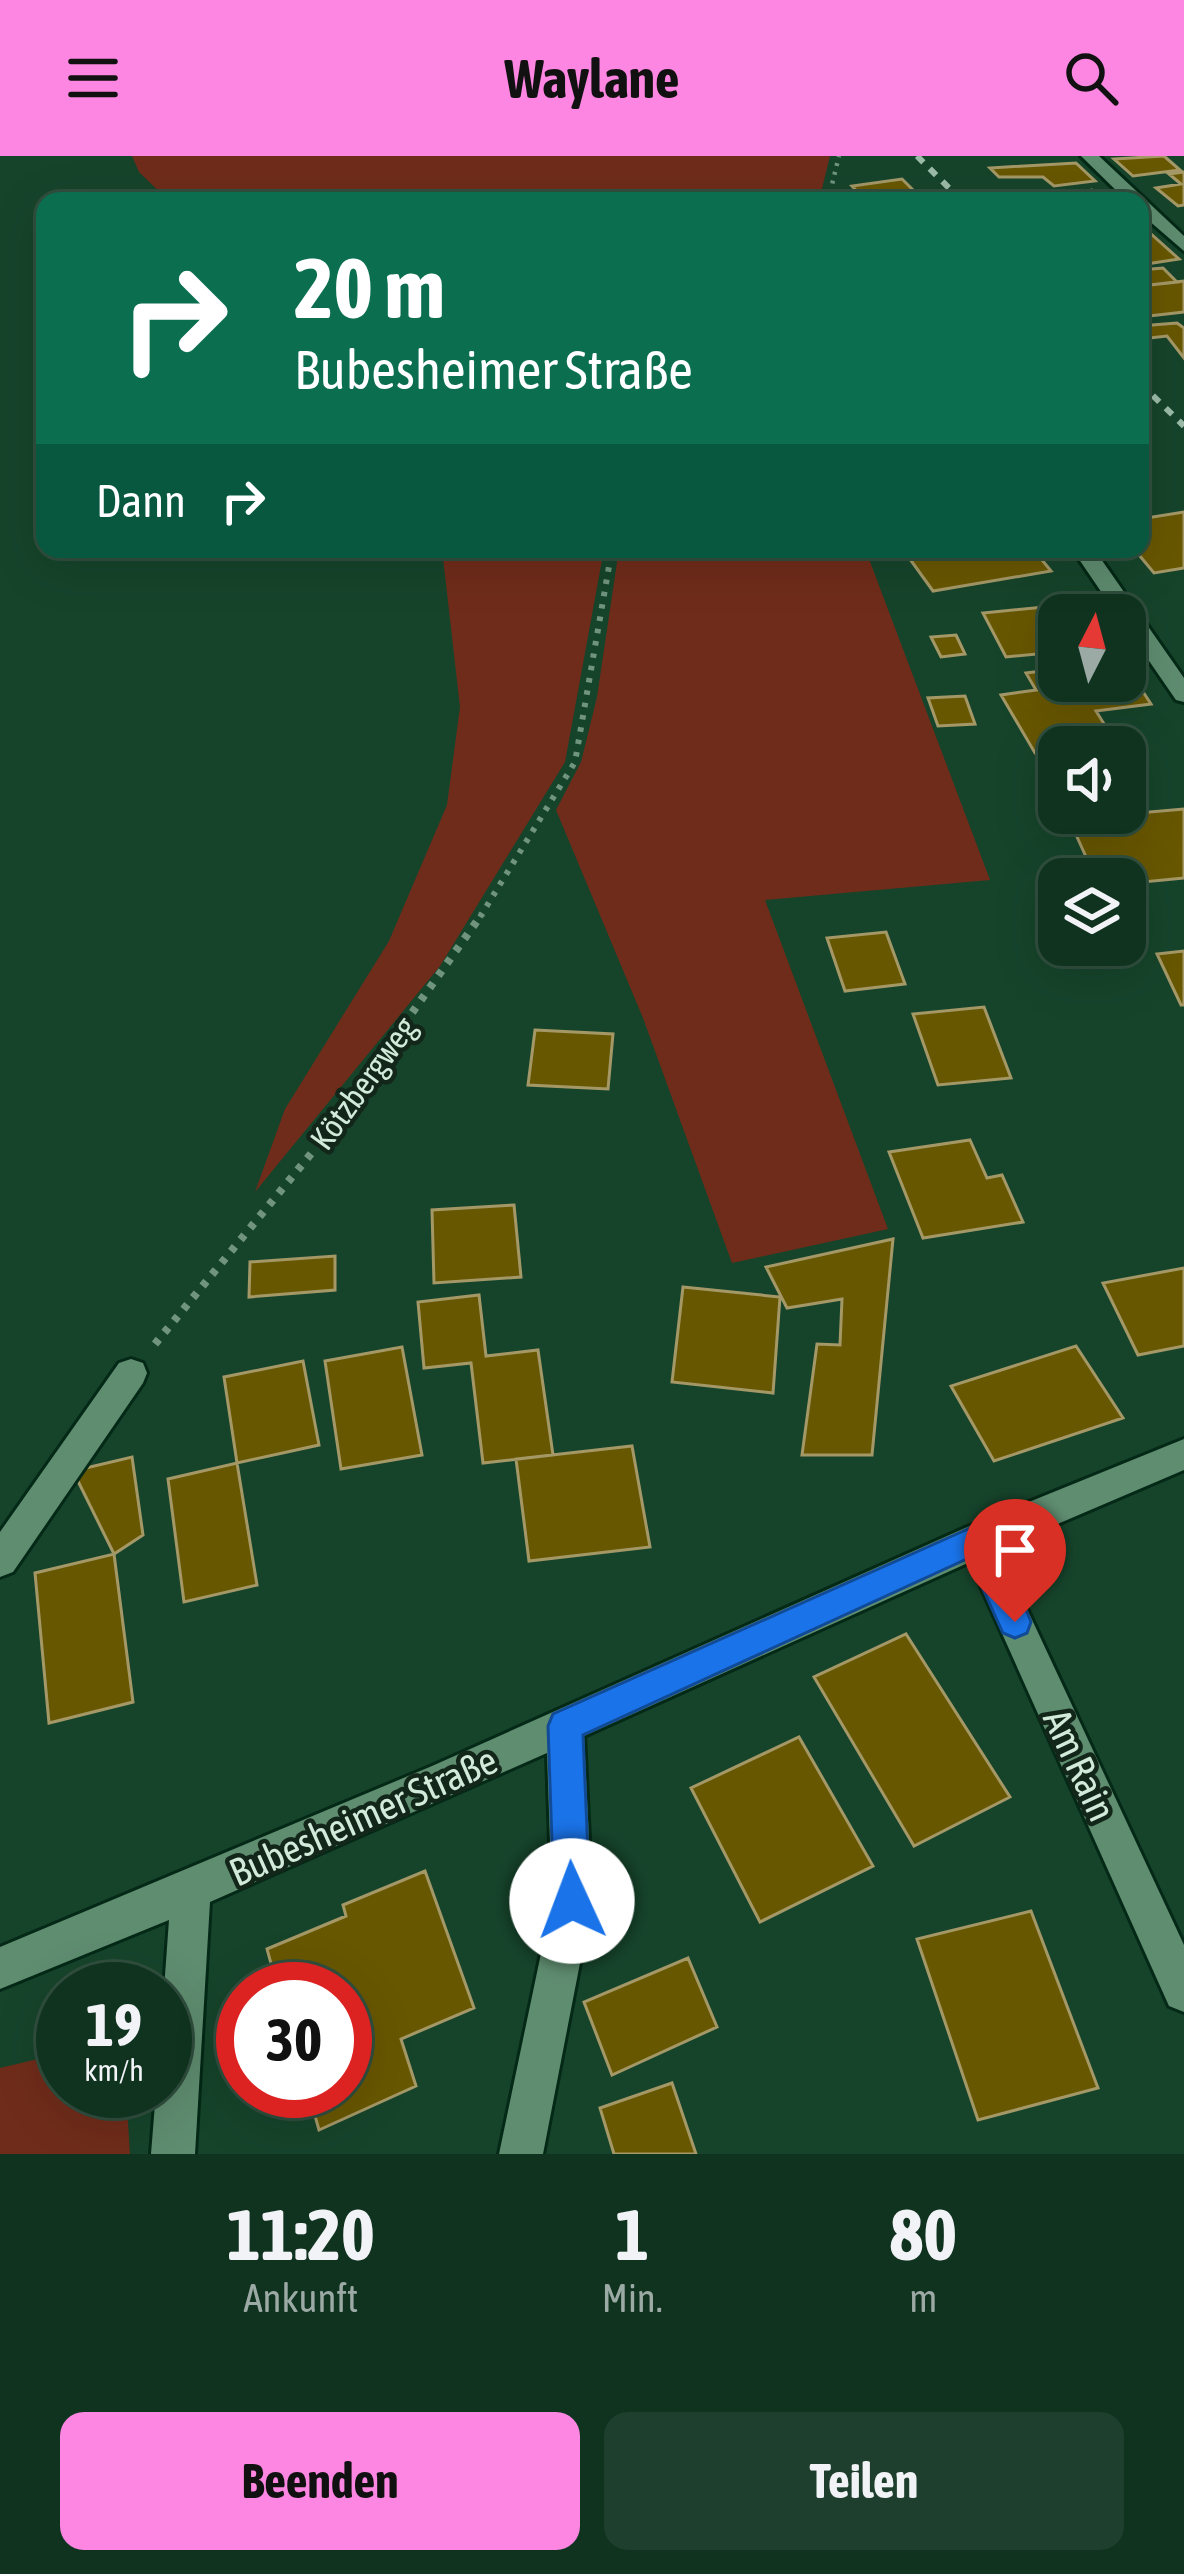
<!DOCTYPE html>
<html lang="de">
<meta charset="utf-8">
<style>
:root{--surface:#103320;--page:#1e3f2d;--text:#f1f3f6;--muted:#9caaa5;--line:#304e3e;--accent:#fd86e2}
body{margin:0;font-family:"Asap Condensed",sans-serif;background:var(--page);color:var(--text);height:100vh;display:flex;flex-direction:column;font-size:45px;white-space:nowrap}
*{box-sizing:border-box;margin:0}
p{font-size:39px;color:var(--muted)}
.icon{flex:none;width:66px;height:66px;fill:none;stroke:currentColor;stroke-width:2;stroke-linecap:round;stroke-linejoin:round}
.map{position:relative;height:1998px;overflow:hidden}
.panel{display:flex;flex-direction:column;background:var(--surface);flex:1}
.panel>*{flex:none}
.top-card{position:absolute;left:36px;top:36px;width:1113px;height:366px;border-radius:24px;box-shadow:0 12px 48px #0002,0 0 0 3px var(--line);background:#0b6e4f;color:#fff;overflow:hidden}
.needle{width:78px;rotate:6deg}
.tools{position:absolute;left:1038px;top:438px;display:grid;gap:24px}
.tools a{display:grid;place-items:center;width:108px;height:108px;border-radius:24px;background:var(--surface);box-shadow:0 12px 48px #0002,0 0 0 3px var(--line);font-size:60px}
.speed{position:absolute;left:36px;top:1806px;display:flex;gap:24px;font-size:60px;font-weight:700;text-align:center}
.speed>*{display:grid;place-content:center;width:156px;height:156px;border-radius:50%;background:var(--surface);box-shadow:0 12px 48px #0002,0 0 0 3px var(--line);line-height:1}
.speed small{font-size:30px;font-weight:400}
.speed .limit{border:18px solid #d22;background:#fff;color:#111}
.pin{position:absolute;display:grid;place-items:center;width:102px;height:102px;color:#fff;margin:-123px -51px;border-radius:50% 50% 50% 0;rotate:-45deg;box-shadow:0 0 12px #0007}
.pin .icon{rotate:45deg}
.me{position:absolute;width:132px;margin:-66px;rotate:358deg;stroke-linejoin:round;filter:drop-shadow(0 0 9px #0008)}
.turn{display:flex;align-items:center;gap:42px;height:252px;padding:0 60px;font-size:54px}
.turn .icon{width:156px;height:156px;stroke-width:2.5}
.turn b{display:block;font-size:84px;line-height:102px}
.then{display:flex;align-items:center;height:114px;padding:0 60px;background:#0003;gap:24px;font-size:45px}
.eta{display:flex;justify-content:space-evenly;align-items:center;height:204px;text-align:center}
.eta b{font-size:72px;font-weight:700;line-height:84px}
.action{display:flex;gap:24px;margin-top:auto;padding:24px 60px}
.action a{flex:1;height:138px;border-radius:24px;background:var(--accent);color:#111;font-size:48px;font-weight:700;line-height:138px;text-align:center}
.action a+a{background:var(--page);color:var(--text)}
header{display:flex;justify-content:space-between;align-items:center;height:156px;padding:0 60px;background:var(--accent);color:#111;font-size:54px;font-weight:700}
.map>svg:first-child{display:block}
.green{fill:#702c1a}
.building{fill:#685701;stroke:#a49867;stroke-width:3}
.lines{fill:none;stroke-linecap:round;stroke-linejoin:round}
.minor-casing{stroke:#042916;stroke-width:6}
.path-far2{stroke:#71947f;stroke-width:4.5;stroke-dasharray:3 6;stroke-linecap:butt}
.path-far1{stroke:#71947f;stroke-width:6;stroke-dasharray:4.5 8;stroke-linecap:butt}
.path{stroke:#71947f;stroke-width:8;stroke-dasharray:6 9;stroke-linecap:butt}
.minor{fill:#5f8d70;fill-rule:evenodd}
.rail{stroke:#9cbba8;stroke-width:6;stroke-dasharray:9 9;stroke-linecap:butt}
.route{fill:#1a73e8;stroke:#114b97;stroke-width:3}
.labels{text-anchor:middle;dominant-baseline:central;stroke-width:9;stroke-linejoin:round;paint-order:stroke}
.street-label{font-size:33px;fill:#d1ead9;stroke:#13261a}
.near-street-label{font-size:39px;fill:#d1ead9;stroke:#13261a}
</style>
<header><svg class="icon" aria-label="menu" viewBox="0 0 24 24"><path d="M4 6h16M4 12h16M4 18h16"/></svg>Waylane<svg class="icon" aria-label="search" viewBox="0 0 24 24"><circle cx="10" cy="10" r="6"/><path d="M15 15l6 6"/></svg></header>
<div class="map">
<svg width="1184" height="1998" viewBox="0 0 1184 1998">
<rect width="100%" height="100%" fill="#16442b"/>
<path class="green" d="M 132,0 L 830,0 L 819,45 L 169,45 L 139,16 Z
M 442,393 L 604,393 L 565,606 L 440,810 L 255,1036 L 285,953 L 389,785 L 447,649 L 460,551 Z
M 619,393 L 866,395 L 990,724 L 765,744 L 888,1073 L 732,1107 L 643,862 L 556,654 L 581,606 L 597,541 Z
M 63,1897 L 63,1935 L 126,1935 L 130,1998 L 0,1998 L 0,1912 Z"/>
<path class="building" d="M 1164,0 L 1180,14 L 1133,20 L 1114,3 Z
M 1076,7 L 1095,25 L 1054,30 L 1043,21 L 999,21 L 990,12 Z
M 1184,16 L 1184,49 L 1178,50 L 1156,32 L 1181,28 L 1169,18 Z
M 902,23 L 924,45 L 866,45 L 852,30 Z
M 1092,34 L 1104,45 L 1038,42 Z
M 1140,69 L 1141,69 L 1179,103 L 1140,109 Z
M 1163,112 L 1177,126 L 1140,130 L 1140,114 Z
M 1184,125 L 1184,156 L 1140,161 L 1140,130 Z
M 1177,167 L 1184,172 L 1184,202 L 1167,180 L 1140,183 L 1140,170 Z
M 1184,356 L 1184,412 L 1154,417 L 1134,393 L 1140,393 L 1140,363 Z
M 943,393 L 1033,393 L 1051,415 L 933,435 L 907,399 Z
M 1055,450 L 1060,459 L 1059,496 L 1006,501 L 983,457 Z
M 956,479 L 965,498 L 941,501 L 931,481 Z
M 1125,508 L 1151,548 L 1096,555 L 1116,587 L 1035,597 L 1001,539 L 1036,534 L 1026,517 L 1059,513 L 1059,525 L 1125,525 Z
M 965,540 L 975,568 L 938,570 L 928,542 Z
M 1184,653 L 1184,722 L 1133,727 L 1130,721 L 1096,723 L 1069,663 Z
M 886,776 L 905,828 L 845,835 L 827,782 Z
M 1184,795 L 1184,849 L 1181,849 L 1157,798 Z
M 984,851 L 1011,922 L 938,929 L 913,858 Z
M 535,874 L 613,878 L 608,933 L 528,929 Z
M 970,984 L 987,1022 L 1002,1019 L 1023,1066 L 923,1082 L 889,996 Z
M 514,1049 L 521,1121 L 434,1127 L 432,1054 Z
M 893,1083 L 872,1299 L 802,1299 L 817,1188 L 840,1189 L 842,1143 L 787,1152 L 766,1111 Z
M 335,1100 L 335,1134 L 249,1141 L 250,1106 Z
M 1184,1112 L 1184,1190 L 1138,1199 L 1103,1127 Z
M 683,1131 L 780,1141 L 773,1237 L 672,1226 Z
M 479,1139 L 486,1200 L 538,1194 L 553,1299 L 483,1307 L 471,1207 L 424,1212 L 418,1146 Z
M 1076,1190 L 1123,1262 L 994,1305 L 951,1230 Z
M 402,1191 L 422,1299 L 341,1313 L 325,1205 Z
M 303,1205 L 319,1289 L 237,1307 L 224,1221 Z
M 632,1290 L 650,1391 L 529,1405 L 516,1303 Z
M 132,1301 L 143,1379 L 114,1398 L 73,1315 Z
M 237,1307 L 257,1429 L 184,1446 L 168,1323 Z
M 114,1398 L 133,1546 L 49,1567 L 35,1417 Z
M 906,1478 L 1010,1641 L 914,1690 L 814,1521 Z
M 799,1581 L 873,1710 L 760,1766 L 691,1632 Z
M 425,1715 L 474,1852 L 401,1883 L 416,1930 L 319,1974 L 308,1935 L 345,1935 L 345,1833 L 278,1833 L 267,1793 L 346,1760 L 343,1749 Z
M 1031,1755 L 1098,1932 L 978,1964 L 917,1783 Z
M 688,1802 L 717,1871 L 612,1919 L 584,1846 Z
M 672,1927 L 696,1998 L 614,1998 L 600,1952 Z"/>
<g class="lines">
<defs>
<path id="minor" d="M 1081,0 L 1099,0 L 1184,80 L 1184,95 L 1140,57 L 1140,45 L 1127,45 Z
M 1072,393 L 1094,393 L 1184,522 L 1184,546 L 1176,544 L 1125,470 L 1125,459 L 1117,459 Z
M 131,1203 L 143,1207 L 147,1217 L 143,1227 L 13,1416 L 0,1421 L 0,1376 L 119,1207 Z
M 1184,1283 L 1184,1314 L 999,1393 L 1184,1789 L 1184,1856 L 1169,1850 L 970,1406 L 584,1580 L 592,1745 L 543,1998 L 499,1998 L 552,1745 L 547,1597 L 210,1746 L 195,1998 L 151,1998 L 156,1935 L 165,1935 L 164,1833 L 169,1764 L 0,1833 L 0,1791 L 432,1610 L 965,1372 Z"/>
</defs>
<use href="#minor" class="minor-casing"/>
<path class="path-far2" d="M 828,45 L 839,0"/>
<path class="path-far1" d="M 480,761 L 575,606 L 612,393"/>
<path class="path" d="M 155,1188 L 319,988 L 482,758"/>
<use href="#minor" class="minor"/>
<path class="rail" d="M 917,0 L 962,45
M 1140,227 L 1184,270"/>
</g>
<path class="route" d="M 977,1369 L 988,1373 L 1027,1456 L 1031,1466 L 1027,1477 L 1015,1482 L 1003,1477 L 969,1402 L 583,1579 L 590,1745 L 585,1758 L 572,1763 L 559,1758 L 554,1745 L 548,1570 L 553,1558 Z"/>
<g class="labels">
<g class="street-label">
<text transform="translate(363 927) rotate(-54)">Kötzbergweg</text>
</g>
<g class="near-street-label">
<text transform="translate(1080 1609) rotate(65)">Am Rain</text>
<text transform="translate(363 1660) rotate(-24)">Bubesheimer Straße</text>
</g>
</g>
</svg>
<div class="tools">
<a><svg class="needle" viewBox="-14 -14 28 28"><path d="M0-13l5 13h-10z" fill="#e53935"/><path d="M0 13l5-13h-10z" fill="#9caaa5"/></svg></a>
<a><svg class="icon" aria-label="sound" viewBox="0 0 24 24"><path d="M4 9h4l5-4v14l-5-4H4zM17 9q2 3 0 6"/></svg></a>
<a><svg class="icon" aria-label="layers" viewBox="0 0 24 24"><path d="M12 4l9 5-9 5-9-5zM3 14l9 5 9-5"/></svg></a>
</div>
<div class="speed"><div>19<small>km/h</small></div><div class="limit">30</div></div>
<div class="pin" style="left:1015px;top:1466px;background:#d93025"><svg class="icon" aria-label="arrive" viewBox="0 0 24 24"><path d="M6 21V4h12l-3 4 3 4H6"/></svg></div>
<svg class="me" style="left:572px;top:1745px" viewBox="-20 -20 40 40"><circle r="19" fill="#fff"/><path d="M0-13L10 11 0 6-10 11z" fill="#1a73e8"/></svg>
<div class="top-card">
<div class="turn"><svg class="icon" aria-label="right" viewBox="0 0 24 24"><path d="M7 20v-9h11M14 6l5 5-5 5"/></svg><div><b>20 m</b>Bubesheimer Straße</div></div>
<div class="then">Dann<svg class="icon" aria-label="right" viewBox="0 0 24 24"><path d="M7 20v-9h11M14 6l5 5-5 5"/></svg></div>
</div>
</div>
<section class="panel">
<div class="eta">
<div><b>11:20</b><p>Ankunft</p></div>
<div><b>1</b><p>Min.</p></div>
<div><b>80</b><p>m</p></div>
</div>
<div class="action"><a>Beenden</a><a>Teilen</a></div>
</section>
